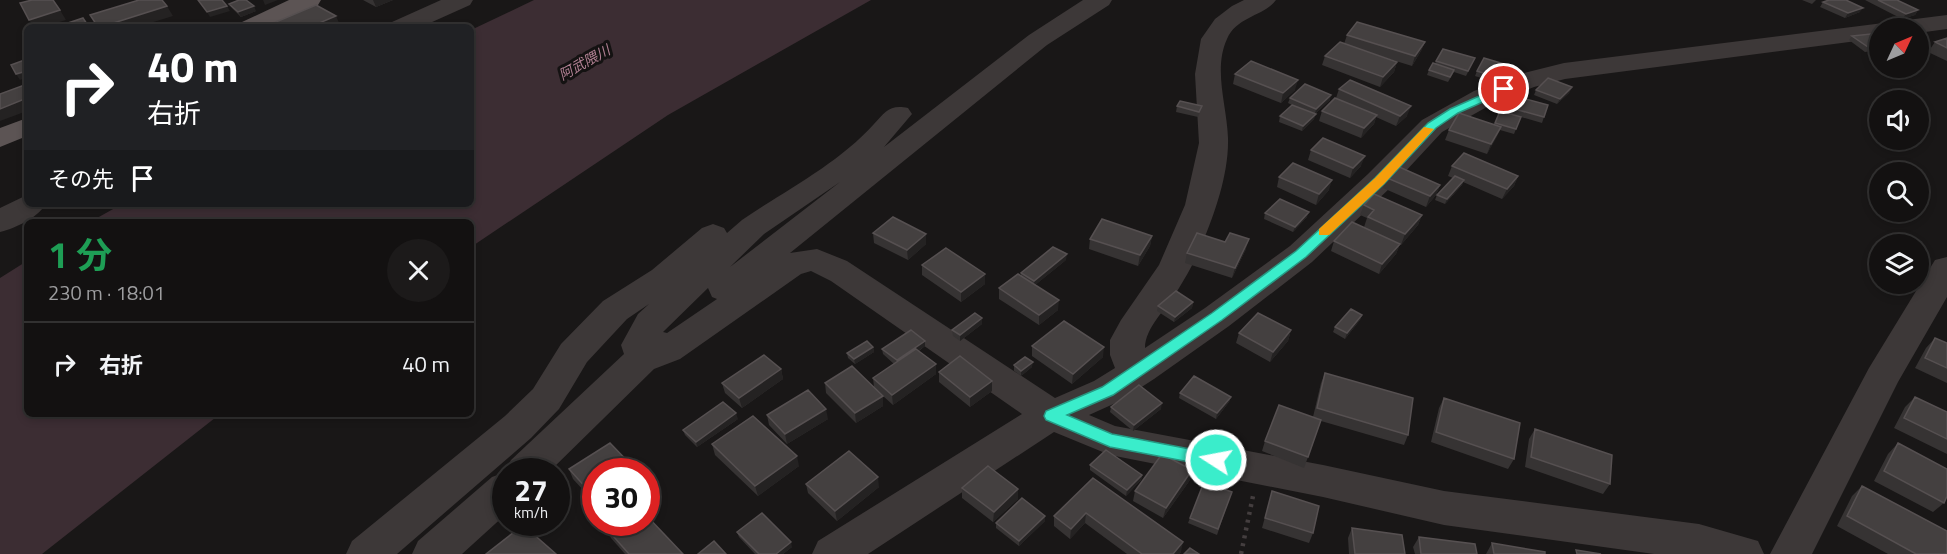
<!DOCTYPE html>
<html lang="ja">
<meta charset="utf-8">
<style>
:root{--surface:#131111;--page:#1c1a1a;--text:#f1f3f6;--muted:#9d9d9f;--line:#323131}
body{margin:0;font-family:"Titillium Web","Noto Sans JP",sans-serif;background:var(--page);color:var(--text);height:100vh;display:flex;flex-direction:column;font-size:22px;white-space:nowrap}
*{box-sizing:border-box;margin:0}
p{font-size:20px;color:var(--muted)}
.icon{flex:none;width:33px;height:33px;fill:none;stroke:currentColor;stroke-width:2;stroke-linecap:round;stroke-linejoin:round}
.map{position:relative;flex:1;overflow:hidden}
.panel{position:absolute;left:24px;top:219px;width:450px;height:198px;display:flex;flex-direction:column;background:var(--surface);border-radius:9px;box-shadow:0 3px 9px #0003,0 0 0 2px var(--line)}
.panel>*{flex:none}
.guide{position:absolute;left:24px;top:24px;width:450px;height:183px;border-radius:9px;box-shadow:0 3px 9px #0003,0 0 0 2px var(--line);background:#202124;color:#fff;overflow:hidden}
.needle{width:39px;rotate:46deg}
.controls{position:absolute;left:1869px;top:18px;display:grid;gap:12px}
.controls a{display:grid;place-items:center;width:60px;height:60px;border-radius:50%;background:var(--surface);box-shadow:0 3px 9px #0003,0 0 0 2px var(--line);font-size:30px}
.speed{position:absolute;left:492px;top:458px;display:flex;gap:12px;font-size:30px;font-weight:700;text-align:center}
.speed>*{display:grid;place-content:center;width:78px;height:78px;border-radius:50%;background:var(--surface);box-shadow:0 3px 9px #0003,0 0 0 2px var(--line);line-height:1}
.speed small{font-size:15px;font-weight:400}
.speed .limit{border:9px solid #d22;background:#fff;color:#111}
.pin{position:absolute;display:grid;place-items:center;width:51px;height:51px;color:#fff;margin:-26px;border:3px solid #fff;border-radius:50%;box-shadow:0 2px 6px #0007}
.me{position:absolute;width:66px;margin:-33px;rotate:281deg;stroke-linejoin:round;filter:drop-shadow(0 0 4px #0008)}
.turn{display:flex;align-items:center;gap:21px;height:126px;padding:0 24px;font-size:27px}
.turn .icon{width:78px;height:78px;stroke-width:2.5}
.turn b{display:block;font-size:42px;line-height:51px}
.then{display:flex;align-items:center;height:57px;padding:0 24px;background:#0003;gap:12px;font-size:22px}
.round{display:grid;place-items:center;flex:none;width:63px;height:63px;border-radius:32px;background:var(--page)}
.overview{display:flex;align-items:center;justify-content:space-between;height:102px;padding:0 24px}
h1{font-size:36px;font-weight:700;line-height:45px;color:#1e9e55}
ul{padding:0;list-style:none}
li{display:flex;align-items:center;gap:18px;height:84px;padding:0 24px;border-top:2px solid var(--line)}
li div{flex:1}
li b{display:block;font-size:22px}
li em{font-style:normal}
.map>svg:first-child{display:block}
.water{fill:#3c2d33}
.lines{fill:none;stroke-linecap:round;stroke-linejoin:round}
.path{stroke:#443e3f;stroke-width:4.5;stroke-dasharray:3 5;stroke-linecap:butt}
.minor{fill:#3d3838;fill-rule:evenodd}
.major{fill:#5c5454;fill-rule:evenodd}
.wall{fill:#363333}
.shaded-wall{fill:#242222}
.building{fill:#444040;stroke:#565051;stroke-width:1.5}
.route{fill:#3aedcb;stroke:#269a84;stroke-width:1.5}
.slow{fill:#f59e0b}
.labels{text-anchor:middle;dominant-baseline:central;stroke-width:6;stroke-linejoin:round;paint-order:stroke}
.far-water-label{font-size:14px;font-style:italic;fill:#b28194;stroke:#141212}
</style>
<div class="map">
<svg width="1947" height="554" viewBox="0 0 1947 554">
<rect width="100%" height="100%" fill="#191717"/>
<path class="water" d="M 534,0 L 871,0 L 668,115 L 471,247 L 471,222 L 90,222 L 122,204 L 471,204 L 471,30 Z
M 27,261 L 27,414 L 220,414 L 42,554 L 0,554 L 0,278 Z"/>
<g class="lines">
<path class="path" d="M 1241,554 L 1253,496"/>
<path class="minor" d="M 441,0 L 473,0 L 470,5 L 421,27 L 389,27 L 392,22 Z
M 1083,0 L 1112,0 L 1109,5 L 1047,45 L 790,253 L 817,249 L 847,261 L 1055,398 L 1094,381 L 1115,368 L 1110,355 L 1110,340 L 1121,320 L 1159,265 L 1185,205 L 1199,143 L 1195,74 L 1201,39 L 1215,19 L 1232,6 L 1244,0 L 1276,0 C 1265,16 1237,16 1227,39 C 1213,69 1227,106 1228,138 C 1229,173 1215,213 1202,244 C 1195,261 1186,277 1176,293 C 1166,309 1145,328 1145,348 L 1205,308 L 1290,246 L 1368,174 L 1422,120 L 1474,91 L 1516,75 L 1564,63 L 1947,15 L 1947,29 L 1918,33 L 1918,28 L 1880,28 L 1880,38 L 1565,79 L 1534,87 L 1494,103 L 1442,132 L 1390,188 L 1312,262 L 1229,326 L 1154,379 L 1120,401 L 1089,415 L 1115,426 L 1323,465 L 1444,491 L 1699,524 L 1758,541 L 1764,554 L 1654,554 L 1444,525 L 1323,497 L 1110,455 L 1054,432 L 868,554 L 812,554 L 818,541 L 1022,414 L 831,281 L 811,271 L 801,274 L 680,359 L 654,369 L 550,471 L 506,471 L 511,460 L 624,354 L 621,345 L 638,314 L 649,304 L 627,319 L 587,362 L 559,409 L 531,438 L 397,554 L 346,554 L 352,541 L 505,416 L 533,389 L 561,344 L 603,301 L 652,270 L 702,228 L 713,224 L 724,228 L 727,233 L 742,220 C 786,190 838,164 874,124 C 885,112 890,104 908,108 L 912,114 L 884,147 L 1029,35 ZM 840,182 L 730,267 L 764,234 ZM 708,288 L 712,297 L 717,299 L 667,333 L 663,332 Z
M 27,195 L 27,204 L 46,204 C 37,218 16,228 0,232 L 0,208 Z
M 1947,257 L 1947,297 L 1898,382 L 1812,554 L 1770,554 L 1869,368 L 1935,260 Z
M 506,472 L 506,514 L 462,554 L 412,554 L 418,541 L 492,477 Z"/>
<path class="major" d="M 289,0 L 321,0 L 318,5 L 271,27 L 239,27 L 242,22 Z
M 27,118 L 27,136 L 0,147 L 0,128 Z"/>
</g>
<path class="wall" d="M 363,0 L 393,0 L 376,7 Z
M 1802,0 L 1816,0 L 1812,4 Z
M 1865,0 L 1897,0 L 1918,10 L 1915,15 L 1902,19 Z
M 1823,2 L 1860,12 L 1845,18 L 1820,7 Z
M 229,4 L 256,11 L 241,17 L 232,8 Z
M 1880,33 L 1880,50 L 1865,52 L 1849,40 L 1852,36 Z
M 1347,35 L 1425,42 L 1421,51 L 1412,66 L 1370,53 L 1397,62 L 1394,72 L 1380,87 L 1322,65 L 1325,56 L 1344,44 Z
M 1947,38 L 1947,61 L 1928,52 L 1935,42 Z
M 1475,58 L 1466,76 L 1454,72 L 1448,82 L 1427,75 L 1429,70 L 1435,64 L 1436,61 Z
M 1504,64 L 1494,82 L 1475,76 L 1477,71 Z
M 1235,74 L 1295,90 L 1281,103 L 1233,84 Z
M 1572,87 L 1569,93 L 1557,104 L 1534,95 L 1536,90 Z
M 1339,89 L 1407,116 L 1396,126 L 1376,117 L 1374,124 L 1361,138 L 1319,121 L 1322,111 L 1336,98 Z
M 1511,95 L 1544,117 L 1542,123 L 1521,117 L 1514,134 L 1500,130 L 1487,154 L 1445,140 L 1449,130 L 1494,125 L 1500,111 L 1505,112 Z
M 1290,98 L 1330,100 L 1315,114 L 1314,119 L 1302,131 L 1279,122 L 1280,116 L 1292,105 L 1288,103 Z
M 1177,106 L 1202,106 L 1198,117 L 1176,112 Z
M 1311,150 L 1361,166 L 1350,178 L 1308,160 Z
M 1452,166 L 1518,176 L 1514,186 L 1502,199 L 1463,182 L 1462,185 L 1445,204 L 1435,200 L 1437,195 L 1453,178 L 1448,176 Z
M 1279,177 L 1329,190 L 1316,205 L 1277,187 Z
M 1387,178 L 1440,185 L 1436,195 L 1426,207 L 1383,188 Z
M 1364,205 L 1422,215 L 1418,225 L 1401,245 L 1400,244 L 1396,254 L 1379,274 L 1331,251 L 1334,241 L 1364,227 L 1367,218 L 1360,215 Z
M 1265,213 L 1307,217 L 1293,232 L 1264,219 Z
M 873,233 L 926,234 L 926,244 L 908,260 L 874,243 Z
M 1152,236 L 1150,246 L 1138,266 L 1089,249 L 1090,239 Z
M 1246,249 L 1232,278 L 1185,263 L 1187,253 Z
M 1066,260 L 1035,285 L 1058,310 L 1039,325 L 999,299 L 999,288 L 1021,276 L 1021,273 Z
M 922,265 L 985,284 L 961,302 L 922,275 Z
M 1193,302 L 1192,308 L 1174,322 L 1157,311 L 1158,306 Z
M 1362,315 L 1360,320 L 1345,339 L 1333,332 L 1335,327 Z
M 982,318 L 982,324 L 960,341 L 953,336 L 952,330 Z
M 1291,330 L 1288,341 L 1270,362 L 1236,343 L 1239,333 Z
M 1935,338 L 1947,343 L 1947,383 L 1915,368 L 1926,348 Z
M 925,346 L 919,351 L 936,364 L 936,374 L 893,405 L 883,396 L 883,406 L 856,423 L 826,393 L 825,383 L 874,387 L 873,378 L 894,364 L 883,354 L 882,349 Z
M 1032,346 L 1103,357 L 1072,384 L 1032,356 Z
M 873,347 L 874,352 L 855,364 L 848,358 L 847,353 Z
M 1014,365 L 1032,367 L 1021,376 L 1014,371 Z
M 781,369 L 783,379 L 742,408 L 725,393 L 722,383 Z
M 939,372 L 992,381 L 992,391 L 970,407 L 939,382 Z
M 1325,373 L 1408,435 L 1404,445 L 1321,421 L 1304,468 L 1262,451 L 1265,441 L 1313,417 L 1321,383 Z
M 1180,393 L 1231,397 L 1229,402 L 1216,419 L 1179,398 Z
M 1915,397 L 1947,412 L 1947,454 L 1894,428 L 1905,407 Z
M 1444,398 L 1514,459 L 1508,469 L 1431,442 L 1439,408 Z
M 1111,407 L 1161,409 L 1133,431 L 1110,412 Z
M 767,415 L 828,419 L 787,444 L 769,425 Z
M 738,419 L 697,447 L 685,435 L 683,430 Z
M 1535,429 L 1610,484 L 1603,494 L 1525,467 L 1529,439 Z
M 1898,443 L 1944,503 L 1933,512 L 1874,481 L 1888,454 Z
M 712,444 L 799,466 L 758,496 L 715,455 Z
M 1090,465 L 1142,475 L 1141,480 L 1126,496 L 1090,470 Z
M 569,469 L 596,471 L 596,504 L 573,479 Z
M 1093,478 L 1181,552 L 1179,554 L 1127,554 L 1085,523 L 1070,539 L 1054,526 L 1054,516 Z
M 1190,480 L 1163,518 L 1133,501 L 1135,491 Z
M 806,484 L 879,487 L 837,521 L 808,493 Z
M 1862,486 L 1947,554 L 1888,554 L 1837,526 L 1852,496 Z
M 962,488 L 1018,489 L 1018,499 L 993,522 L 962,498 Z
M 1272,491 L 1313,533 L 1309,543 L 1262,528 Z
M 1230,497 L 1217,535 L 1188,523 L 1190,518 Z
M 1045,521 L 1019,546 L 996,528 L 996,523 Z
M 611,522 L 646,522 L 683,554 L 625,554 L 611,538 L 606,528 L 613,524 Z
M 1352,528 L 1405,554 L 1349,554 L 1348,538 Z
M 737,532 L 792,547 L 783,554 L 755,554 L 739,537 Z
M 1419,537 L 1477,554 L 1415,554 L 1413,547 Z
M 1492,543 L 1545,554 L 1486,554 Z"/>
<path class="shaded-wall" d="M 54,0 L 66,20 L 43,27 L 35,27 L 29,20 Z
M 263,0 L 278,0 L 265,5 Z
M 373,0 L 393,0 L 376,7 Z
M 167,6 L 173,16 L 137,27 L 101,27 Z
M 227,6 L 230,11 L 210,17 L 207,12 Z
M 254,6 L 256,11 L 241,17 L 238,12 Z
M 1863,8 L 1860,12 L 1845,18 L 1848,13 Z
M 1918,10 L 1915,15 L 1902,19 L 1906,14 Z
M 336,16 L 340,25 L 337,27 L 310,27 Z
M 1425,42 L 1421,51 L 1412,66 L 1415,56 Z
M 1397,62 L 1394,72 L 1380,87 L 1383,77 Z
M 27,71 L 27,77 L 20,80 L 16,74 Z
M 1298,80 L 1295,90 L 1281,103 L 1283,93 Z
M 1572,87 L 1569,93 L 1557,104 L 1560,99 Z
M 1331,95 L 1330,100 L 1315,114 L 1316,109 Z
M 27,98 L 27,111 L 0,121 L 0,109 Z
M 1411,106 L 1407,116 L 1396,126 L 1400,116 Z
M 1316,114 L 1314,119 L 1302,131 L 1303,126 Z
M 1377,115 L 1374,124 L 1361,138 L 1364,128 Z
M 1501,127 L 1497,137 L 1487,154 L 1491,144 Z
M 1365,156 L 1361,166 L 1350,178 L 1353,168 Z
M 1518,176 L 1514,186 L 1502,199 L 1507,189 Z
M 1332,180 L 1329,190 L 1316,205 L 1319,194 Z
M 1464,180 L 1462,185 L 1445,204 L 1447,199 Z
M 1440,185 L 1436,195 L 1426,207 L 1430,196 Z
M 1309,212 L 1307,217 L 1293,232 L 1295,227 Z
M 1422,215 L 1418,225 L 1401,245 L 1405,234 Z
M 926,234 L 926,244 L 908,260 L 907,250 Z
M 1152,236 L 1150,246 L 1138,266 L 1140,255 Z
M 1249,239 L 1246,249 L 1232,278 L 1235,268 Z
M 1400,244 L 1396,254 L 1379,274 L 1382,264 Z
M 1067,254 L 1066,260 L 1034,286 L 1034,281 Z
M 985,274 L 985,284 L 961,302 L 961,292 Z
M 1059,300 L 1058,310 L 1039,325 L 1039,315 Z
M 1193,302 L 1192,308 L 1174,322 L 1175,317 Z
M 1362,315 L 1360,320 L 1345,339 L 1347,333 Z
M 982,318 L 982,324 L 960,341 L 960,335 Z
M 1291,330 L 1288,341 L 1270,362 L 1273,352 Z
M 925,341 L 925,346 L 897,366 L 897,360 Z
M 873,347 L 874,352 L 855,364 L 854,359 Z
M 1104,347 L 1103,357 L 1072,384 L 1073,374 Z
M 1033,362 L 1032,367 L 1021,376 L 1021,371 Z
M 936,364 L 936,374 L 893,405 L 892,395 Z
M 781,369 L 783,379 L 742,408 L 739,398 Z
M 992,381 L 992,391 L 970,407 L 970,397 Z
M 883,396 L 883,406 L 856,423 L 855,413 Z
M 1231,397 L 1229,402 L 1216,419 L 1217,413 Z
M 1162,403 L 1161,409 L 1133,431 L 1134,425 Z
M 826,409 L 828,419 L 787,444 L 785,434 Z
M 736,413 L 738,419 L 697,447 L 696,442 Z
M 797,456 L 799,466 L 758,496 L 755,486 Z
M 1192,470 L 1190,480 L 1163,518 L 1166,508 Z
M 1142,475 L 1141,480 L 1126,496 L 1127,490 Z
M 878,477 L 879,487 L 837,521 L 835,511 Z
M 654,488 L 657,498 L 646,506 L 646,493 Z
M 1018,489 L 1018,499 L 993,522 L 994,512 Z
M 1086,513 L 1085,523 L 1070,539 L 1071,529 Z
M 1045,516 L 1045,521 L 1019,546 L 1019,541 Z
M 791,542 L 792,547 L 783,554 L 776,554 Z
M 1183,542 L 1181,552 L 1179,554 L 1173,554 Z"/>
<path class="building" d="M 32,0 L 53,0 L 60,10 L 29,20 L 20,3 Z
M 139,0 L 162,0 L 167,6 L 101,27 L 98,27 L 90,15 Z
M 198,0 L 222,0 L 227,6 L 207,12 Z
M 239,0 L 246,0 L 254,6 L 238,12 L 229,4 Z
M 1829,0 L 1846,0 L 1863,8 L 1848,13 L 1823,2 Z
M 1878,0 L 1897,0 L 1918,10 L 1906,14 Z
M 316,5 L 336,16 L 310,27 L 264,27 Z
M 83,18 L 89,27 L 56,27 Z
M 1357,22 L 1425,42 L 1415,56 L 1347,35 Z
M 1880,33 L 1880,45 L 1868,47 L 1852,36 Z
M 1947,38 L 1947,48 L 1935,42 Z
M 1340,42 L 1397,62 L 1383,77 L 1325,56 Z
M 1443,49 L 1475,58 L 1468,71 L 1436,61 Z
M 1484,58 L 1504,64 L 1496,77 L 1477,71 Z
M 27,59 L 27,71 L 16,74 L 11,65 Z
M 1251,61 L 1298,80 L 1283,93 L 1235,74 Z
M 1433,63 L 1454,70 L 1450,77 L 1429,70 Z
M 1548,78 L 1572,87 L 1560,99 L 1536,90 Z
M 1350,80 L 1411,106 L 1400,116 L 1339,89 Z
M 27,84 L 27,98 L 0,109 L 0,94 Z
M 1305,84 L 1331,95 L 1316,109 L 1290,98 Z
M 1511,95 L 1548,105 L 1544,117 L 1507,107 Z
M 1335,98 L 1377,115 L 1364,128 L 1322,111 Z
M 1180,101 L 1202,106 L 1199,112 L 1177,106 Z
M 1292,105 L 1316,114 L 1303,126 L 1280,116 Z
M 1500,111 L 1521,117 L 1516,129 L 1495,123 Z
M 1459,113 L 1501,127 L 1491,144 L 1449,130 Z
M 1323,138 L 1365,156 L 1353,168 L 1311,150 Z
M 1464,153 L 1518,176 L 1507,189 L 1452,166 Z
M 1293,163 L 1332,180 L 1319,194 L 1279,177 Z
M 1397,166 L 1440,185 L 1430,196 L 1387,178 Z
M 1455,176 L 1464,180 L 1447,199 L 1437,195 Z
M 1374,194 L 1422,215 L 1405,234 L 1368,217 L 1374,210 L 1364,205 Z
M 1280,199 L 1309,212 L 1295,227 L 1265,213 Z
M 893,217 L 926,234 L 907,250 L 873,233 Z
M 1102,219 L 1152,236 L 1140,255 L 1090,239 Z
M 1352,222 L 1400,244 L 1382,264 L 1334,241 Z
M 1197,233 L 1225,242 L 1230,233 L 1249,239 L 1235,268 L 1187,253 Z
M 1053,247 L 1067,254 L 1034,281 L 1021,273 Z
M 946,248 L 985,274 L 961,292 L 922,265 Z
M 1018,274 L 1059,300 L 1039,315 L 999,288 Z
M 1176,291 L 1193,302 L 1175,317 L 1158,306 Z
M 1351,309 L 1362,315 L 1347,333 L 1335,327 Z
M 975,313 L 982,318 L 960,335 L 952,330 Z
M 1258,313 L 1291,330 L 1273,352 L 1239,333 Z
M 1064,321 L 1104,347 L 1073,374 L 1032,346 Z
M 911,330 L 925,341 L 897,360 L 882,349 Z
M 1935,338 L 1947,343 L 1947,368 L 1925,358 Z
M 867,341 L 873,347 L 854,359 L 847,353 Z
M 916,349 L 936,364 L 892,395 L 873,378 Z
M 764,355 L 781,369 L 739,398 L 722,383 Z
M 960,356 L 992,381 L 970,397 L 939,372 Z
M 1025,357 L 1033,362 L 1021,371 L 1014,365 Z
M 852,366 L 883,396 L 855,413 L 825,383 Z
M 1325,373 L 1413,398 L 1408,435 L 1317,408 Z
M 1194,376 L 1231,397 L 1217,413 L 1180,393 Z
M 1139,385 L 1162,403 L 1134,425 L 1111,407 Z
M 808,390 L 826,409 L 785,434 L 767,415 Z
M 1915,397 L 1947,412 L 1947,439 L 1904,418 Z
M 1444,398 L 1520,423 L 1514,459 L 1436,432 Z
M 723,402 L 736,413 L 696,442 L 683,430 Z
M 1279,405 L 1321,420 L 1308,457 L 1265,441 Z
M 753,416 L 797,456 L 755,486 L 712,444 Z
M 1535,429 L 1612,455 L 1610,484 L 1531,457 Z
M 610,443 L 637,471 L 596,471 L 596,499 L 569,469 Z
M 1898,443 L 1947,469 L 1947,496 L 1944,503 L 1884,471 Z
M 1106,450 L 1142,475 L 1127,490 L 1090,465 Z
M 849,451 L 878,477 L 835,511 L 806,484 Z
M 1162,454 L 1192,470 L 1166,508 L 1135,491 Z
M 988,466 L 1018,489 L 994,512 L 962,488 Z
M 1093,478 L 1183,542 L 1173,554 L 1142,554 L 1086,513 L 1071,529 L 1054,516 Z
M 646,481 L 654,488 L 646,493 Z
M 1204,482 L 1232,492 L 1218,529 L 1190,518 Z
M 1862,486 L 1947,531 L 1947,554 L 1916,554 L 1847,516 Z
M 1272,491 L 1319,506 L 1313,533 L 1265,518 Z
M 1022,498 L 1045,516 L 1019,541 L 996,523 Z
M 762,513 L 791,542 L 776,554 L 759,554 L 737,532 Z
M 646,515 L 683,554 L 629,554 L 606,528 L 616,522 L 646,522 Z
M 523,525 L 556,554 L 486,554 Z
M 1352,528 L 1402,535 L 1405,554 L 1355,554 Z
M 1419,537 L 1475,544 L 1477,554 L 1421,554 Z
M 714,541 L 726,554 L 698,554 Z
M 1492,543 L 1545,552 L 1545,554 L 1494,554 Z
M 1190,548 L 1199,554 L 1184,554 Z
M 1576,550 L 1601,554 L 1577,554 Z"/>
<path class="route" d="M 1504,85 L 1508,86 L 1508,91 L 1458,113 L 1436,128 L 1384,184 L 1306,257 L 1222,320 L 1113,395 L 1067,415 L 1112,434 L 1216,454 L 1221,456 L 1224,460 L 1221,465 L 1216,467 L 1110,447 L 1046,420 L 1044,416 L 1046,411 L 1102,387 L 1212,313 L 1296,251 L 1375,178 L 1428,123 L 1450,109 Z"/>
<path class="slow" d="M 1424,127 L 1434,129 L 1384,184 L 1329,235 L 1319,235 L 1319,229 L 1375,178 Z"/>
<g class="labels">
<g class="far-water-label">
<text transform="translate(584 62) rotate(-29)">阿武隈川</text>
</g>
</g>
</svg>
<div class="controls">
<a><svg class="needle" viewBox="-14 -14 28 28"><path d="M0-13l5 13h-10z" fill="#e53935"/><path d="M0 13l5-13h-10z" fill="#9d9d9f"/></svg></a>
<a><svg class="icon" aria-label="sound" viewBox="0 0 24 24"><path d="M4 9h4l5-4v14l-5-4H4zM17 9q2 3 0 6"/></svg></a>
<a><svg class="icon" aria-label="search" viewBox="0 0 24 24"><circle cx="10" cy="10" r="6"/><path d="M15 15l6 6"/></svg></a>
<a><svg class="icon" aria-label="layers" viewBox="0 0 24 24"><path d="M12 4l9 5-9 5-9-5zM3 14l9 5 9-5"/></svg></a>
</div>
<div class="speed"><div>27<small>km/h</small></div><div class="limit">30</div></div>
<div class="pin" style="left:1504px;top:89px;background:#d93025"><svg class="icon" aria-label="arrive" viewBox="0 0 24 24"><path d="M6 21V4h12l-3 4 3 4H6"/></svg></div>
<svg class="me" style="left:1216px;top:460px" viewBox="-20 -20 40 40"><circle r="17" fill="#3aedcb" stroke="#fff" stroke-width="3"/><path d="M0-11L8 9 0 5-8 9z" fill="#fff"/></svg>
<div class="guide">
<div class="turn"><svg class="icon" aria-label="right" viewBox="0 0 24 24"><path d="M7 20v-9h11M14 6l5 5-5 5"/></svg><div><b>40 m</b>右折</div></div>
<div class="then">その先<svg class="icon" aria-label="arrive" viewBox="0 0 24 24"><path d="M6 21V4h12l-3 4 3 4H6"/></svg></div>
</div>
<section class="panel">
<div class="overview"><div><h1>1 分</h1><p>230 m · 18:01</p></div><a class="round"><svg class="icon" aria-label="close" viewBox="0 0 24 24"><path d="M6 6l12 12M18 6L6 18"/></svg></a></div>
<ul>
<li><svg class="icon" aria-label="right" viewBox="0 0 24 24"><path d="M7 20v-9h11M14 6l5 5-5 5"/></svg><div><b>右折</b></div><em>40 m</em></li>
</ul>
</section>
</div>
